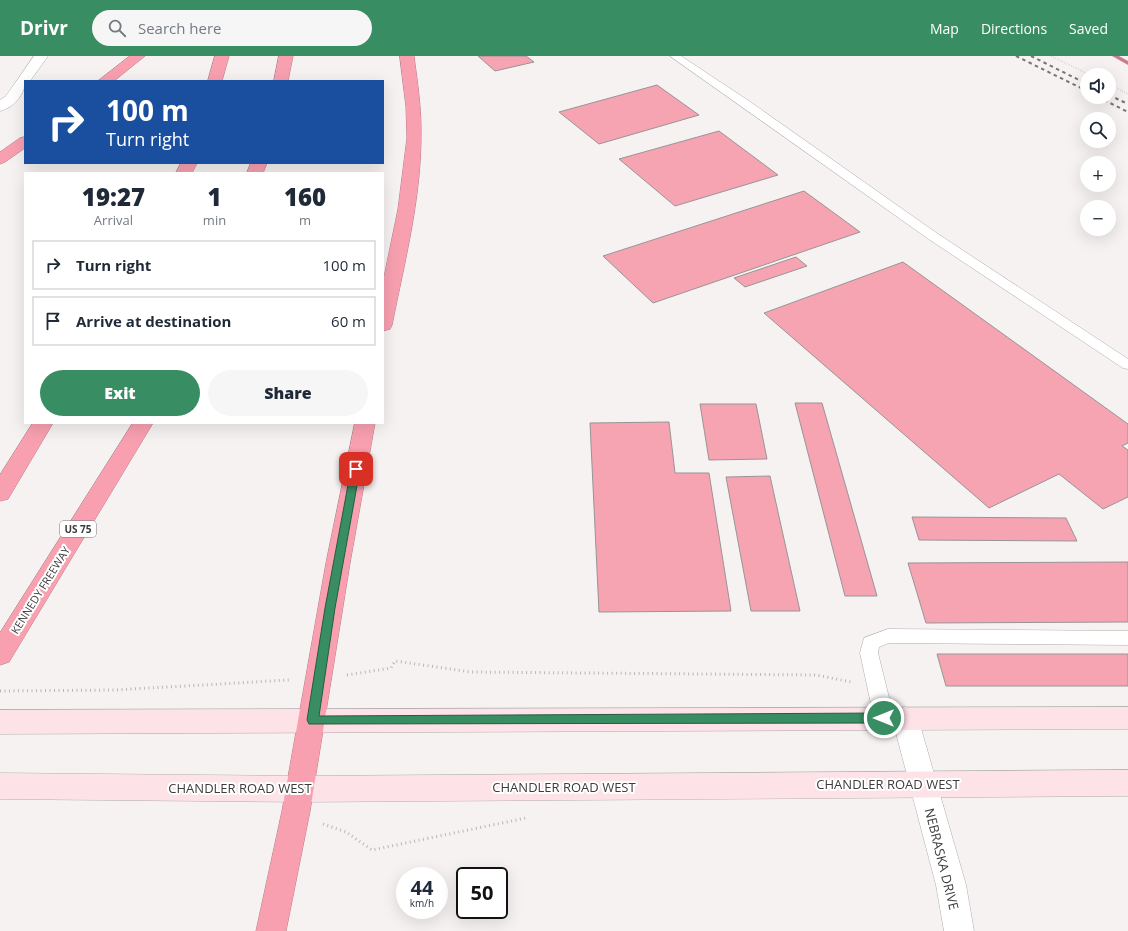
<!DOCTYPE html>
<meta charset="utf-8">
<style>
:root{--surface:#fff;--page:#f6f6f7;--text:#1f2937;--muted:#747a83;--line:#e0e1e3;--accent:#388e62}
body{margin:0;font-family:"Open Sans",sans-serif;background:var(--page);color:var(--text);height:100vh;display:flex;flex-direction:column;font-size:15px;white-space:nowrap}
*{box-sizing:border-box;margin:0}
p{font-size:13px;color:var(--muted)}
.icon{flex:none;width:22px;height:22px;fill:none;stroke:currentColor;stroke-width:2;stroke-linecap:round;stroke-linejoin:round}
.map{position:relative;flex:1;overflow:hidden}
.side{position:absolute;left:24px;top:116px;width:360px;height:252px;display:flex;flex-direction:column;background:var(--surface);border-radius:0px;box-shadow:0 4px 16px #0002}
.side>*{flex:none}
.banner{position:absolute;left:24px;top:24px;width:360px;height:84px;border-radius:0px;box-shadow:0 4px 16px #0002;background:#1a4fa0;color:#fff;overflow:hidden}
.buttons{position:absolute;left:1080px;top:12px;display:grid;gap:8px}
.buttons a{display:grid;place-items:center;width:36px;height:36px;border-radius:50%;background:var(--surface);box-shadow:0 4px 16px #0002;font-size:20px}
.speed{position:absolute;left:396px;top:811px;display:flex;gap:8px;font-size:20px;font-weight:700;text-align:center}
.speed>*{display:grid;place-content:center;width:52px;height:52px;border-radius:50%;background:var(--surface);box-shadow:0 4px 16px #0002;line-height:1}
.speed small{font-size:10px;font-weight:400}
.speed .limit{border:2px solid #111;border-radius:6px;background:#fff;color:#111}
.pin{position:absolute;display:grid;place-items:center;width:34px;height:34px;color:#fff;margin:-17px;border-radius:8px;box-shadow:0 2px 6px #0006}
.me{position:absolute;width:44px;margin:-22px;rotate:270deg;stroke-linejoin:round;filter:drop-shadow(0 0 3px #0008)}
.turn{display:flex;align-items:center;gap:14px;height:84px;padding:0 16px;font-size:18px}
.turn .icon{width:52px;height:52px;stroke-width:2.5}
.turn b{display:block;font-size:28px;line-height:34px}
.eta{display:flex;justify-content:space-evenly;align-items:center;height:68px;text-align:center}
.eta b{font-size:24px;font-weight:800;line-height:28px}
.button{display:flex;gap:8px;margin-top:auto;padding:8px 16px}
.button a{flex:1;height:46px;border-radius:24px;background:var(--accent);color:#fff;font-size:16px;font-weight:800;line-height:46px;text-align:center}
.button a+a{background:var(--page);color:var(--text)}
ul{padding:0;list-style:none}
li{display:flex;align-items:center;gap:12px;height:50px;margin:0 8px 6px;padding:0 8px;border:2px solid var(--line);border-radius:0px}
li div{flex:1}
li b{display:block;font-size:15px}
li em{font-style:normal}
header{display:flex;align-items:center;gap:24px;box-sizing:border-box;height:56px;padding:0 20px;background:var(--accent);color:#fff}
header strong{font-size:19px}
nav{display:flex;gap:22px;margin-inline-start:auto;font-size:14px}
.search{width:280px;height:36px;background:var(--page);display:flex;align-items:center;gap:10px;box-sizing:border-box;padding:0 14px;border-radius:22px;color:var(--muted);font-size:15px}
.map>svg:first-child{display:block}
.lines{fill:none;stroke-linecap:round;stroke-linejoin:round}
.stream{fill:#ca7c8a;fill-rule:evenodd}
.building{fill:#f6a4b2;stroke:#989495}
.service-casing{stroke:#b1adad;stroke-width:1}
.minor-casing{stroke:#b1adad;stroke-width:1}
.secondary-casing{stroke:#b1adad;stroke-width:1}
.motorway-casing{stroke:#b77d87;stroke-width:1}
.path-far1{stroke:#b9b6b6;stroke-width:1.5;stroke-dasharray:0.5 2;stroke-linecap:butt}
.path{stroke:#b9b6b6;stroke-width:3;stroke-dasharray:1 3.5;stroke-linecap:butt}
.service{fill:#fff;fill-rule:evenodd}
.minor{fill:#fff;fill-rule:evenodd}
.secondary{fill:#fde2e7;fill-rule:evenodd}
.motorway{fill:#f8a0b0;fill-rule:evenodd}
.rail{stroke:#777474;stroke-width:2;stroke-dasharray:3.5 3.5;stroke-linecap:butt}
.route{fill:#388e62;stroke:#245c40}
.labels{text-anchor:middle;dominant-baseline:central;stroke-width:4;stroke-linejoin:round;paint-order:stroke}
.shield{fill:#fff;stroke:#777676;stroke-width:1}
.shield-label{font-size:10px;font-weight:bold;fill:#3d3b3b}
.street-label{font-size:11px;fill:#3d3b3b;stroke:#fff}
.near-street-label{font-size:13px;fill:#3d3b3b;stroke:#fff}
</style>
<header>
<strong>Drivr</strong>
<div class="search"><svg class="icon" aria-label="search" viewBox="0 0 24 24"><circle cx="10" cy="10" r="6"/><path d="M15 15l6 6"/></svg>Search here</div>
<nav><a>Map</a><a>Directions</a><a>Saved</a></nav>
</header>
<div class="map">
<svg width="1128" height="875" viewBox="0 0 1128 875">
<rect width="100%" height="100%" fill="#f6f2f2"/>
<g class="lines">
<path class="stream" d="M 1112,0 L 1119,0 L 1128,5 L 1128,9 Z"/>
</g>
<path class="building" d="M 478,0 L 526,0 L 534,6 L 495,15 Z
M 657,29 L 699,59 L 599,88 L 559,56 Z
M 719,75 L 778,119 L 675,150 L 619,103 Z
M 804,135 L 860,176 L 653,247 L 603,200 Z
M 796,201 L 807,210 L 745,231 L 734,222 Z
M 903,206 L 1128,368 L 1128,387 L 1122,390 L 1128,394 L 1128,441 L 1103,453 L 1059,418 L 989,452 L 764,257 Z
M 795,347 L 822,347 L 877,540 L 845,540 Z
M 700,348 L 756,348 L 767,403 L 709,404 Z
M 669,366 L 675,417 L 709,417 L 731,555 L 599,556 L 590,367 Z
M 770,420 L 800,555 L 751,555 L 726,421 Z
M 912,461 L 1066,462 L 1077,485 L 919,484 Z
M 1128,506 L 1128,566 L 926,567 L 908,507 Z
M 937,598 L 1128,598 L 1128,630 L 946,630 Z"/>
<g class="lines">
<defs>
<path id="service" d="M 670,0 L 681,0 L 749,45 L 938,178 L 1128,303 L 1128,313 L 1123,312 L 930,184 Z
M 888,573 L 1128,575 L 1128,589 L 889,587 L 879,591 L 878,597 L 894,662 L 891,668 L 884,670 L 877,668 L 874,662 L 860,597 L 864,582 Z"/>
<path id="minor" d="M 34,0 L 48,0 L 30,25 L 25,25 C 25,39 13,52 0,55 L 0,44 L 6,40 Z
M 905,651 L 914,654 L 918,662 L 966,829 L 974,875 L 944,875 L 936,829 L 892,662 L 896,654 Z"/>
<path id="secondary" d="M 1128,651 L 1128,673 L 0,678 L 0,654 Z
M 1128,714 L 1128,740 L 300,746 L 0,743 L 0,717 L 300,720 Z"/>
<path id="motorway" d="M 130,0 L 145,0 L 114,25 L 98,25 Z
M 215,0 L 229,0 L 222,25 L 208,25 Z
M 279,0 L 293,0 L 288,25 L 274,25 Z
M 400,0 L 414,0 C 417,24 421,48 421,73 C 422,139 405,204 392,269 L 390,273 L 383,275 L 383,226 L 398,153 L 407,82 L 406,51 Z
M 25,81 L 25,92 L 5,106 L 0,108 L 0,96 L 20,82 Z
M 181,107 L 197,107 L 192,117 L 176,117 Z
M 251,107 L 267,107 L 263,117 L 247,117 Z
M 33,367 L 53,367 L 8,443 L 0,445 L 0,419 Z
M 133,367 L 153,367 L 9,606 L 0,609 L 0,577 Z
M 355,367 L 375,367 L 350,507 L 310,755 L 286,875 L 256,875 L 282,755 L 326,507 Z"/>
</defs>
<use href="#service" class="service-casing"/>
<use href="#minor" class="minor-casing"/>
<use href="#secondary" class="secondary-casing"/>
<use href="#motorway" class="motorway-casing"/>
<path class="path-far1" d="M 1051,0 L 1090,19
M 1109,28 L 1128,38"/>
<path class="path" d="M 347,619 L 391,612 L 395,605 L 471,616 L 816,619 L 851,626
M 0,635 L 115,634 L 289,624
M 323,768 L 346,776 L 372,794 L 526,762"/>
<use href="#service" class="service"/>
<use href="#minor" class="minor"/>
<use href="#secondary" class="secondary"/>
<use href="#motorway" class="motorway"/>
<path class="rail" d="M 1016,0 L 1087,35
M 1031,0 L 1087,28
M 1109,39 L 1128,48
M 1098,41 L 1128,56"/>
</g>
<path class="route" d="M 356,410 L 360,413 L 335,552 L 319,660 L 884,657 L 888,659 L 890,662 L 888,666 L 884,667 L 309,668 L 307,664 L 325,552 L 351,413 Z"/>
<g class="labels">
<rect class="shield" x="60" y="465" width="36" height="16" rx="3"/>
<g class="shield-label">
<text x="78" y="473">US 75</text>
</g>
<g class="street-label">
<text transform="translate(40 534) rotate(-58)">KENNEDY FREEWAY</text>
</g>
<g class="near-street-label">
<text x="888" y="728">CHANDLER ROAD WEST</text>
<text x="564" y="731">CHANDLER ROAD WEST</text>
<text x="240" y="732">CHANDLER ROAD WEST</text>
<text transform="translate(942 803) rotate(76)">NEBRASKA DRIVE</text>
</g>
</g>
</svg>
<div class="buttons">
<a><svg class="icon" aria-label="sound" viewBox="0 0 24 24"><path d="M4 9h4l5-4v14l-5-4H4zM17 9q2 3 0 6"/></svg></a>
<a><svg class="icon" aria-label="search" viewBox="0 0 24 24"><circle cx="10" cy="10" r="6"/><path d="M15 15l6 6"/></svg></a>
<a>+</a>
<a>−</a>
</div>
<div class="speed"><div>44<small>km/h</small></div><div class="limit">50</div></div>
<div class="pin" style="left:356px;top:413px;background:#d93025"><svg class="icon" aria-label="arrive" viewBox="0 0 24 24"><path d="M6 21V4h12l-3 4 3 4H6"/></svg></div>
<svg class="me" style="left:884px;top:662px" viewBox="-20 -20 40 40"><circle r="17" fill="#388e62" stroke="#fff" stroke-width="3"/><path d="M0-11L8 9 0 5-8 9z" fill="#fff"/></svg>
<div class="banner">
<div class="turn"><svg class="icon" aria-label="right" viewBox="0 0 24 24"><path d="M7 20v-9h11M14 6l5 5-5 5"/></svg><div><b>100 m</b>Turn right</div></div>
</div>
<section class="side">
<div class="eta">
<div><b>19:27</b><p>Arrival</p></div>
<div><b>1</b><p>min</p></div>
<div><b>160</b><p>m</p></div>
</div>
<ul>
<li><svg class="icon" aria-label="right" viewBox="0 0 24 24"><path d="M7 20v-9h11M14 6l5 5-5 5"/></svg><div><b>Turn right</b></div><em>100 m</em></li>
<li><svg class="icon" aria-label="arrive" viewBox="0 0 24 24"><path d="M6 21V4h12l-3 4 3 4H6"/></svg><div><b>Arrive at destination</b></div><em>60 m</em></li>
</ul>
<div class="button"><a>Exit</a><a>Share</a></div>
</section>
</div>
